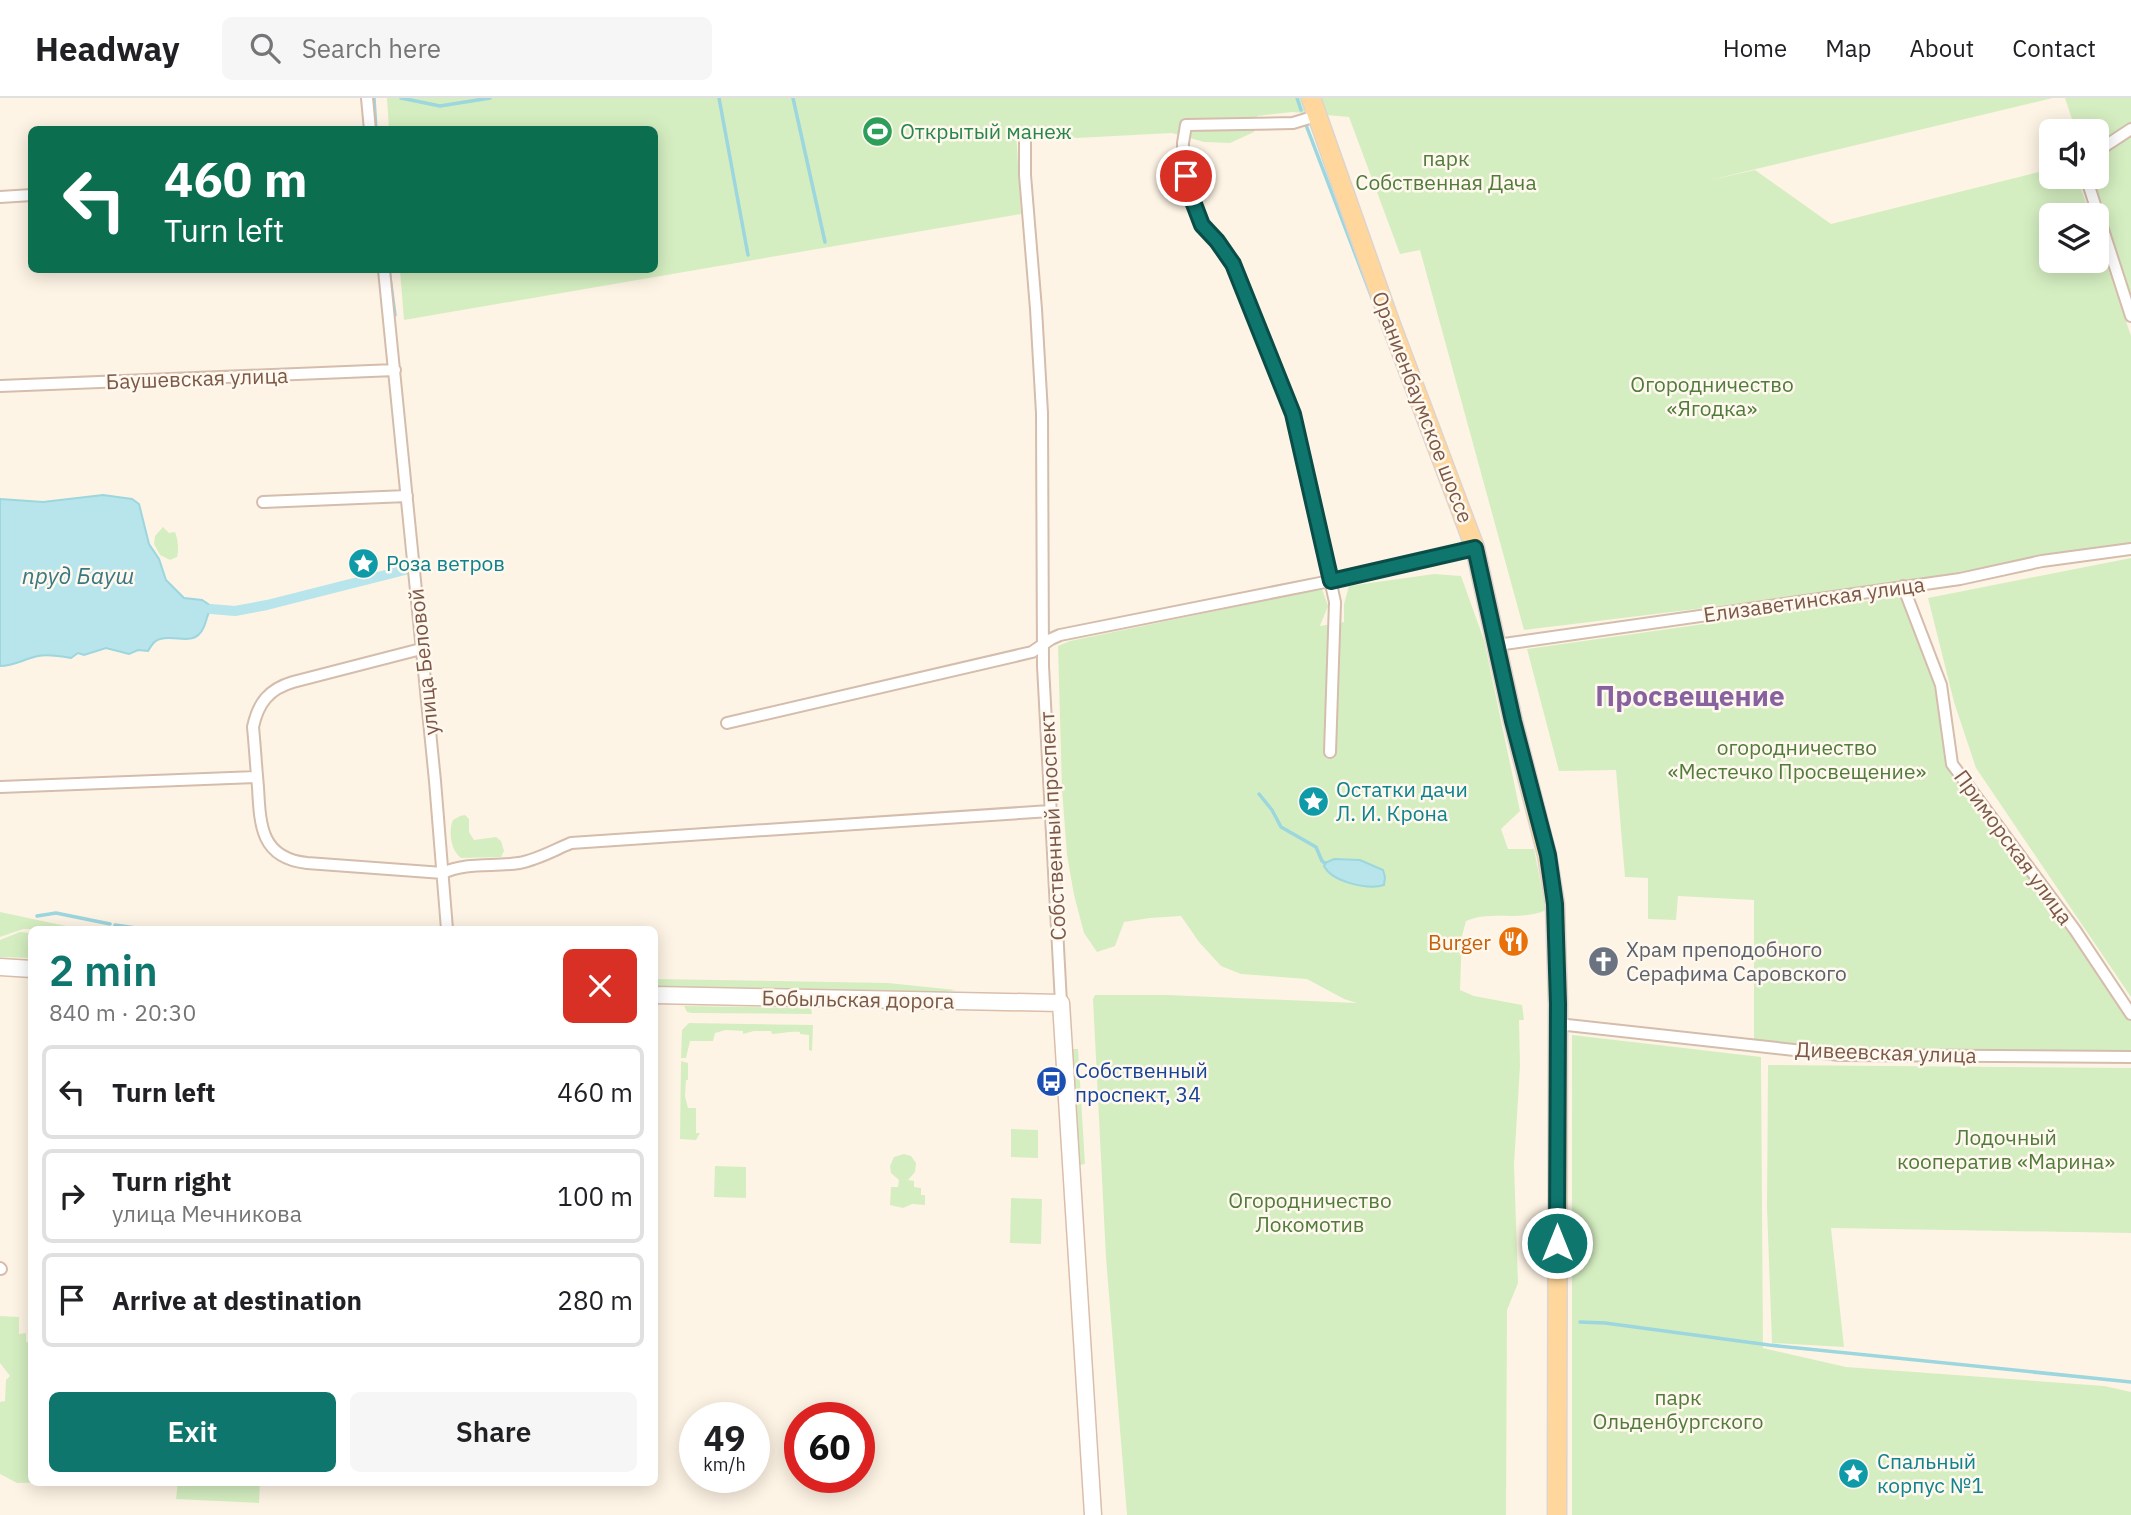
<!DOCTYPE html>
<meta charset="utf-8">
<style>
:root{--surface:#fff;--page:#f6f6f6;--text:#202124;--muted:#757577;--line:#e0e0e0;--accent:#0f766e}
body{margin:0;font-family:"IBM Plex Sans",sans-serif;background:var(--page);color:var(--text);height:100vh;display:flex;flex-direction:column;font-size:26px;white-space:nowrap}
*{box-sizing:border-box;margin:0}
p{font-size:23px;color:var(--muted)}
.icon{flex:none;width:38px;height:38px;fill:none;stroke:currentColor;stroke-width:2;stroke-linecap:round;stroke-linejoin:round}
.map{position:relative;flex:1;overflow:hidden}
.drawer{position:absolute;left:28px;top:828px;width:630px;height:560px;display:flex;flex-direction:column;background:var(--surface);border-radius:10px;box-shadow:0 4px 18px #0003}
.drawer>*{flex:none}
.top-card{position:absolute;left:28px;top:28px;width:630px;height:147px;border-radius:10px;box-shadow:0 4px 18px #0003;background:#0b6e4f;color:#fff;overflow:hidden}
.buttons{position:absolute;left:2039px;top:21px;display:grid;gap:14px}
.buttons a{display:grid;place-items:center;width:70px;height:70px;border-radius:10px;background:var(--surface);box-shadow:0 4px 18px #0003;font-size:35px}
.speed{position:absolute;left:679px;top:1304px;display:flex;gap:14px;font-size:35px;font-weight:700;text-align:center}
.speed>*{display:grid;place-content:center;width:91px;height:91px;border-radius:50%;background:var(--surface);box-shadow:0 4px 18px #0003;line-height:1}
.speed small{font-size:18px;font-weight:400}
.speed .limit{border:10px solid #d22;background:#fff;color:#111}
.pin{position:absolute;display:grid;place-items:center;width:60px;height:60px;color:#fff;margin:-30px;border:4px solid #fff;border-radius:50%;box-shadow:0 2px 7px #0007}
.me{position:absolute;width:77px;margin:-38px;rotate:0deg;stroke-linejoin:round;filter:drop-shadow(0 0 5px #0008)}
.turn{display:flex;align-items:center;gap:24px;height:147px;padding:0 21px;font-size:32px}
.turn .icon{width:91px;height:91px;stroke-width:2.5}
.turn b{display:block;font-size:49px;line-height:60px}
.round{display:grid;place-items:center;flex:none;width:74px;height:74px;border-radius:10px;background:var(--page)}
.summary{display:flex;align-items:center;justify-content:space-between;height:119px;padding:0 21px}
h1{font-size:42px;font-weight:600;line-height:52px;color:var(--accent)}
.button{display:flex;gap:14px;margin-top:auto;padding:14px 21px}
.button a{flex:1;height:80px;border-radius:10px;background:var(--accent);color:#fff;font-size:28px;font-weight:600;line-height:80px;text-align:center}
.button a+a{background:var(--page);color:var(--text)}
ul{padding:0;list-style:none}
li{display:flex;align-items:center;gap:21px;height:94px;margin:0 14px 10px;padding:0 7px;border:4px solid var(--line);border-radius:10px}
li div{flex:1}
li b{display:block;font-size:26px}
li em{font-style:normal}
header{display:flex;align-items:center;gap:42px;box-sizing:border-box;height:98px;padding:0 35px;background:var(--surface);border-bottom:2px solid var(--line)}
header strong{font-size:33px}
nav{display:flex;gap:38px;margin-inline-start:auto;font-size:24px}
.search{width:490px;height:63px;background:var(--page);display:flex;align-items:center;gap:18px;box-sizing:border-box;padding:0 24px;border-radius:10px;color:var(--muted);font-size:26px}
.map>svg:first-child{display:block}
.green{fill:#d5eec1}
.water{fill:#b7e5eb;stroke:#9cd6de;stroke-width:2}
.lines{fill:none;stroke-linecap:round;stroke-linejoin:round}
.stream{stroke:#9cd6de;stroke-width:3.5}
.canal{stroke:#b7e5eb;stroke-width:10}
.street-casing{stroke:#d4bdac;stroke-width:14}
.secondary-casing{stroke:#dabeab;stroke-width:19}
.primary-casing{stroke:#ddd4cf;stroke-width:21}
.street{stroke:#fff;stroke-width:10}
.secondary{stroke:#fff;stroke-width:16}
.primary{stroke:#ffd79c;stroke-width:18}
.route-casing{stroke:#0a4d48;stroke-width:18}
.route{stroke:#0f766e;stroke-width:12}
.labels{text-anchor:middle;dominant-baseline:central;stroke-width:5;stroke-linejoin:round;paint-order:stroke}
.leisure-label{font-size:21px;fill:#27864d;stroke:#fff8ee;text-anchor:start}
.park-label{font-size:21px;fill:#507b3b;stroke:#fff8ee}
.street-label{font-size:21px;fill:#7b5847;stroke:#fff8ee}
.culture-label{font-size:21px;fill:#0d838f;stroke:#fff8ee;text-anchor:start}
.food-label{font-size:21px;fill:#c56008;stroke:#fff8ee;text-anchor:end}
.worship-label{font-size:21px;fill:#5b616d;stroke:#fff8ee;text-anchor:start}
.transit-label{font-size:21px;fill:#164399;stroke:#fff8ee;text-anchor:start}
.water-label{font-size:23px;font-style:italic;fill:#397882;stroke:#fff8ee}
.district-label{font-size:28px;font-weight:bold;fill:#88629f;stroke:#fff8ee}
</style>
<header>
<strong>Headway</strong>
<div class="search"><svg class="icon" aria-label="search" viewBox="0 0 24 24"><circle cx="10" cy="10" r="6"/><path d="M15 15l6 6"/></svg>Search here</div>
<nav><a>Home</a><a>Map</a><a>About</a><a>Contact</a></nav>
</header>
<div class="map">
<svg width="2131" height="1417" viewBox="0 0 2131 1417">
<rect width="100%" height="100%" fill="#fef4e5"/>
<path class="green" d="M 387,0 L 2053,0 L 1706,83 L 1755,72 L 1831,126 L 2051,71 L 2051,79 L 2077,79 L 2090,117 L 2051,117 L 2051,163 L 2096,163 L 2097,137 L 2131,238 L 2131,448 L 2043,458 L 1893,487 L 1524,532 L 1420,152 L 1400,156 L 1349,19 L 1292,14 L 1257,18 L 1254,34 L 1230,45 L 1204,44 L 1172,35 L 1077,40 L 1050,34 L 1047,32 L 1016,33 L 1021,116 L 404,222 L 400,172 L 654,172 L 654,32 L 389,31 Z
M 2065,0 L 2131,0 L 2131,202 L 2091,79 L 2096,79 L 2096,33 L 2076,33 Z
M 163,429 L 169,435 L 175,434 C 178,441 179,452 177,459 L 170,462 L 160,457 L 154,446 L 155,438 Z
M 2131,460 L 2131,899 L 1976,670 L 1954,604 L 1928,500 Z
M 1434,476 L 1461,478 L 1484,542 L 1520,713 L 1501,731 L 1508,751 L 1534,751 L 1546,812 C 1521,824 1492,812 1466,823 L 1462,838 L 1460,892 L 1474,898 L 1522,907 L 1524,922 L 1519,922 L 1520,968 L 1514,1067 L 1518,1185 L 1507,1212 L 1506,1417 L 1127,1417 L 1106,1160 L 1093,901 L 1095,897 L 1167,897 L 1357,905 L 1344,901 L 1307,881 L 1241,876 L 1221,868 L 1199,844 L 1181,818 L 1150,820 L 1124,824 L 1115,848 L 1097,854 L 1084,835 L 1074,797 L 1067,757 L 1062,691 L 1058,548 L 1070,543 L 1322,491 L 1328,508 L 1320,528 L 1344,524 L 1344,506 L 1349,488 Z
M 1903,498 L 1937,587 L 1947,664 L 2131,922 L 2131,953 L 2124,955 L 1832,951 L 1754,943 L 1754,802 L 1678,798 L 1676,822 L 1648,821 L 1648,780 L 1625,779 L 1616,672 L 1559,673 L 1527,551 Z
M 460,718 L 465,717 L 469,721 L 469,734 L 474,742 L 496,739 L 501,743 L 504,753 L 501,759 L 461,760 C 451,753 448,733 453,722 Z
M 0,814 L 80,831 L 23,831 L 0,839 Z
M 20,834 L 31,835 L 31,860 L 0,859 L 0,842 Z
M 655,881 L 888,885 L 956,892 L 933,896 L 655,890 Z
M 684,908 L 811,910 L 812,916 L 691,915 L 687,914 Z
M 689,925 L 813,927 L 812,953 L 809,952 L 809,937 L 800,936 L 800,934 C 789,933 781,936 772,936 L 771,933 L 754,933 L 743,936 L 743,933 L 726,932 L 715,935 L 713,943 L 690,943 L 686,960 L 681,960 L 682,932 Z
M 1572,937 L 1761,959 L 1763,1250 L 1846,1269 L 2104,1288 L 2131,1294 L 2131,1417 L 1572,1417 Z
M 1073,951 L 1078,951 L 1085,1066 L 1080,1067 Z
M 681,963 L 688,965 L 688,982 L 686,982 L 685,998 L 688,1010 L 696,1010 L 696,1035 L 700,1035 L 696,1042 L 680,1041 Z
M 1768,967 L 2131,970 L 2131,1135 L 1831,1130 L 1844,1249 L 1772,1245 L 1767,1110 Z
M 1011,1031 L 1038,1032 L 1038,1060 L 1011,1059 Z
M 904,1056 L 911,1058 L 916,1065 L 915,1074 L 908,1082 L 914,1083 L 914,1089 L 921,1090 L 921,1097 L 925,1097 L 925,1107 L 912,1106 L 903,1110 L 890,1107 L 891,1089 L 898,1089 L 899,1082 L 891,1075 L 890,1068 L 894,1059 Z
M 715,1068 L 746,1069 L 746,1100 L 714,1099 Z
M 1011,1100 L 1042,1101 L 1041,1146 L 1010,1145 Z
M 0,1218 L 19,1219 L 19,1236 L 26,1235 L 26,1244 L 31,1245 L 32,1384 L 51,1384 L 17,1385 L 0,1376 L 0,1304 L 5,1303 L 6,1282 L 10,1278 L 0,1265 Z
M 178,1384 L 260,1384 L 259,1405 L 176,1401 Z"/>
<path class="water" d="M 103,397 L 132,401 L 139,406 L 149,446 L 159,461 L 166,482 L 184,500 L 202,502 L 211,508 C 210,514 207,517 206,523 C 198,552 179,536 160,541 C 154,542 151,548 148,553 L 138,552 L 129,556 L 106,550 L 84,557 L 78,555 L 71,560 C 60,558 49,556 38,558 C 24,561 14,568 0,568 L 0,401 L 43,404 Z
M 1334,761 L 1360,762 L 1383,772 L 1385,779 L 1384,787 C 1368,792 1332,784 1324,768 L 1325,765 Z"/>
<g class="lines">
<path class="stream" d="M 374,0 L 376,32
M 401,0 L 440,8 L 490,0
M 719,0 L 748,157
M 793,0 L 825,144
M 1297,0 L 1301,12
M 1306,27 L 1380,221
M 389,172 L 395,217
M 1259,696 L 1272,712 L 1281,729 L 1316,749 L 1322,763 L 1325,765
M 37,818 L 56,815 L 110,826
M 115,827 L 143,831
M 177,831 L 230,831
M 1580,1224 L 1605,1225 L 1769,1247 L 2131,1284"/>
<path class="canal" d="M 211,511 L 235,513 L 267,507 L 405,472"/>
<defs>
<path id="street" d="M 367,0 L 370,32
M 1316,18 L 1293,25 L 1186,27 L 1183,45 L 1183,63 L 1189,93 L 1202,127 L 1217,143 L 1233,166 L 1293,316 L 1335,504 L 1330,654
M 1025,39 L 1025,77 L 1036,211 L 1042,315 L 1043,568 L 1061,905
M 2096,54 L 2131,31
M 2086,79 L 2131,218
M 0,99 L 32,97
M 384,172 L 435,683 L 447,831
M 0,288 L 395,272
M 263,404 L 407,398
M 1903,488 L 1941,587 L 1952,666 L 2075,832 L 2131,916
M 1497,547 L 1960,481 L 2042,463 L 2131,451
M 421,551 L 293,584 C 269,591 258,605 253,629 C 255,649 256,669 258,689 C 260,728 261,760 307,765 L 443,775 C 466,764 494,769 519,765 C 537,762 554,752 571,745 L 1050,713
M 727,625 L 1032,554 L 1051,541 L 1060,537 L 1330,483 L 1475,450
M 0,689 L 257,679
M 1558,926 L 1840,957 L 2131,959
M 0,1170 L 1,1171"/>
<path id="secondary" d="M 0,869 L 32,871
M 654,897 L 1061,905 L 1093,1417"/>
<path id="primary" d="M 1311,0 L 1390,224 L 1475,450 L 1513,623 L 1547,757 L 1555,806 L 1558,906 L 1557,1417"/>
</defs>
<use href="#street" class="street-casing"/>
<use href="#secondary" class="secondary-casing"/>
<use href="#primary" class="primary-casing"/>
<use href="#street" class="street"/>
<use href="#secondary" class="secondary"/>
<use href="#primary" class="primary"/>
</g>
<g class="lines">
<defs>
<path id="route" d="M 1186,78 L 1189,93 L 1202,127 L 1217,143 L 1233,166 L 1293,316 L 1331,483 L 1475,450 L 1513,623 L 1548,757 L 1555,806 L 1558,906 L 1557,1145"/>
</defs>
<use href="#route" class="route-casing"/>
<use href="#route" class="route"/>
</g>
<defs>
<symbol id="stadium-disc" viewBox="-11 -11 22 22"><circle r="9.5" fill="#2e9e5b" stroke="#fff8ee"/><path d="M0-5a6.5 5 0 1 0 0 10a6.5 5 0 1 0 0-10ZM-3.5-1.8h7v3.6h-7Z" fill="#fff"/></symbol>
<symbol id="sight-disc" viewBox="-11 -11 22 22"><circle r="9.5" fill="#0f9aa8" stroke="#fff8ee"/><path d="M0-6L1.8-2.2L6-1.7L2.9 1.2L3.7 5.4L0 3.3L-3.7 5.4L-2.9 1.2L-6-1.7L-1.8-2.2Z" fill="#fff"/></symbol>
<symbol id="restaurant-disc" viewBox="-11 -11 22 22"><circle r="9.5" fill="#e8710a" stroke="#fff8ee"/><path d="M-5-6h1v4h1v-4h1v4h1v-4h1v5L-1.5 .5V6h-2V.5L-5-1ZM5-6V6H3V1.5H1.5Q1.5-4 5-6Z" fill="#fff"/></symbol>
<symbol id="church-disc" viewBox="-11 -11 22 22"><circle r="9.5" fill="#6b7280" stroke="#fff8ee"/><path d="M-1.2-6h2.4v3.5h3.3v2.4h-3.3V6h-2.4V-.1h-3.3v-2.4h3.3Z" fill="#fff"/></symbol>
<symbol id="bus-disc" viewBox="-11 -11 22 22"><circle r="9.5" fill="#1a4fb4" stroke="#fff8ee"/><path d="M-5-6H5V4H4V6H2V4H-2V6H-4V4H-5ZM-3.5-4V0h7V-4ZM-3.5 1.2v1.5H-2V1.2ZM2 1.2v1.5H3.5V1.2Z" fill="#fff"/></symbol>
</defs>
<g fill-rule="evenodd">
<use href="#stadium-disc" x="860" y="16" width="35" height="35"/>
<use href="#sight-disc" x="346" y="448" width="35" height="35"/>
<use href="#sight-disc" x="1296" y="686" width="35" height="35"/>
<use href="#restaurant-disc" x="1496" y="826" width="35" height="35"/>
<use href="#church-disc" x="1586" y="846" width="35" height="35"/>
<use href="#bus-disc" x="1034" y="966" width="35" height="35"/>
<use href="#sight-disc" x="1836" y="1358" width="35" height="35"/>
</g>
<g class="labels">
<g class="leisure-label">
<text x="900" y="33">Открытый манеж</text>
</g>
<g class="park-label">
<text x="1446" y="60">парк<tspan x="1446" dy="24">Собственная Дача</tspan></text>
<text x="1712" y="286">Огородничество<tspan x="1712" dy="24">«Ягодка»</tspan></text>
<text x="1797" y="649">огородничество<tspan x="1797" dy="24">«Местечко Просвещение»</tspan></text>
<text x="2006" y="1039">Лодочный<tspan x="2006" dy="24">кооператив «Марина»</tspan></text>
<text x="1310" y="1102">Огородничество<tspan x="1310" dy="24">Локомотив</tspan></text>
<text x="1678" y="1299">парк<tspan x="1678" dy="24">Ольденбургского</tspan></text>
</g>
<g class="street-label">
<text transform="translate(197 280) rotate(-2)">Баушевская улица</text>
<text transform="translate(1423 309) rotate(69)">Ораниенбаумское шоссе</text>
<text transform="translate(1814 501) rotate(-8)">Елизаветинская улица</text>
<text transform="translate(423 564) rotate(-96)">улица Беловой</text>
<text transform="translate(1052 728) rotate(-93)">Собственный проспект</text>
<text transform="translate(2014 749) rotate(54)">Приморская улица</text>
<text transform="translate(858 901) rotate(1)">Бобыльская дорога</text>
<text transform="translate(1886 954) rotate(2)">Дивеевская улица</text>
</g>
<g class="culture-label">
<text x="386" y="465">Роза ветров</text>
<text x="1336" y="691">Остатки дачи<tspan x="1336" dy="24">Л. И. Крона</tspan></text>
<text x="1877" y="1363">Спальный<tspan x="1877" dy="24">корпус №1</tspan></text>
</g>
<g class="food-label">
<text x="1491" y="844">Burger</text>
</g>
<g class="worship-label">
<text x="1626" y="851">Храм преподобного<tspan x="1626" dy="24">Серафима Саровского</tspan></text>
</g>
<g class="transit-label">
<text x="1075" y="972">Собственный<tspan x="1075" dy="24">проспект, 34</tspan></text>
</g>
<g class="water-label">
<text x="78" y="477">пруд Бауш</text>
</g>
<g class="district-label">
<text x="1690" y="597">Просвещение</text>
</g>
</g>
</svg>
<div class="buttons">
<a><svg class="icon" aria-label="sound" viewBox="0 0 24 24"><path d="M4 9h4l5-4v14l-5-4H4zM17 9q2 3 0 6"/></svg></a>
<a><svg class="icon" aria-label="layers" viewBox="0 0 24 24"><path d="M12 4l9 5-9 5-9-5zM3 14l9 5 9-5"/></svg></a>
</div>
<div class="speed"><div>49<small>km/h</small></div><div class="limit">60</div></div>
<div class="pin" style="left:1186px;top:78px;background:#d93025"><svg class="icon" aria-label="arrive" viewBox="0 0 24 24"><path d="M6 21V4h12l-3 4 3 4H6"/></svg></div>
<svg class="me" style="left:1557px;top:1145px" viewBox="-20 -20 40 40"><circle r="17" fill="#0f766e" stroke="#fff" stroke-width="3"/><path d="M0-11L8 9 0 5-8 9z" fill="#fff"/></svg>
<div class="top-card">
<div class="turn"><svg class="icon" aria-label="left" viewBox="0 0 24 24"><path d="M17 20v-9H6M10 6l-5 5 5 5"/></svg><div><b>460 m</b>Turn left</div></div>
</div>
<section class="drawer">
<div class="summary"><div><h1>2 min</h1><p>840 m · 20:30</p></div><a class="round" style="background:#d93025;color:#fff"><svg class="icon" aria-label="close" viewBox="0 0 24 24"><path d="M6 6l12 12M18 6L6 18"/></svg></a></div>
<ul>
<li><svg class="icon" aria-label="left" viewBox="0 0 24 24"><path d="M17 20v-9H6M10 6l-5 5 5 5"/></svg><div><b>Turn left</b></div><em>460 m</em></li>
<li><svg class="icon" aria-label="right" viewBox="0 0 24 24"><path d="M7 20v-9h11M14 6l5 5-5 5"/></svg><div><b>Turn right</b><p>улица Мечникова</p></div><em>100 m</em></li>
<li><svg class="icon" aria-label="arrive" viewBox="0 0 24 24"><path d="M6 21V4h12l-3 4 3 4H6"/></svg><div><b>Arrive at destination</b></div><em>280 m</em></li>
</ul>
<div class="button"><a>Exit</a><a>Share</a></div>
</section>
</div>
